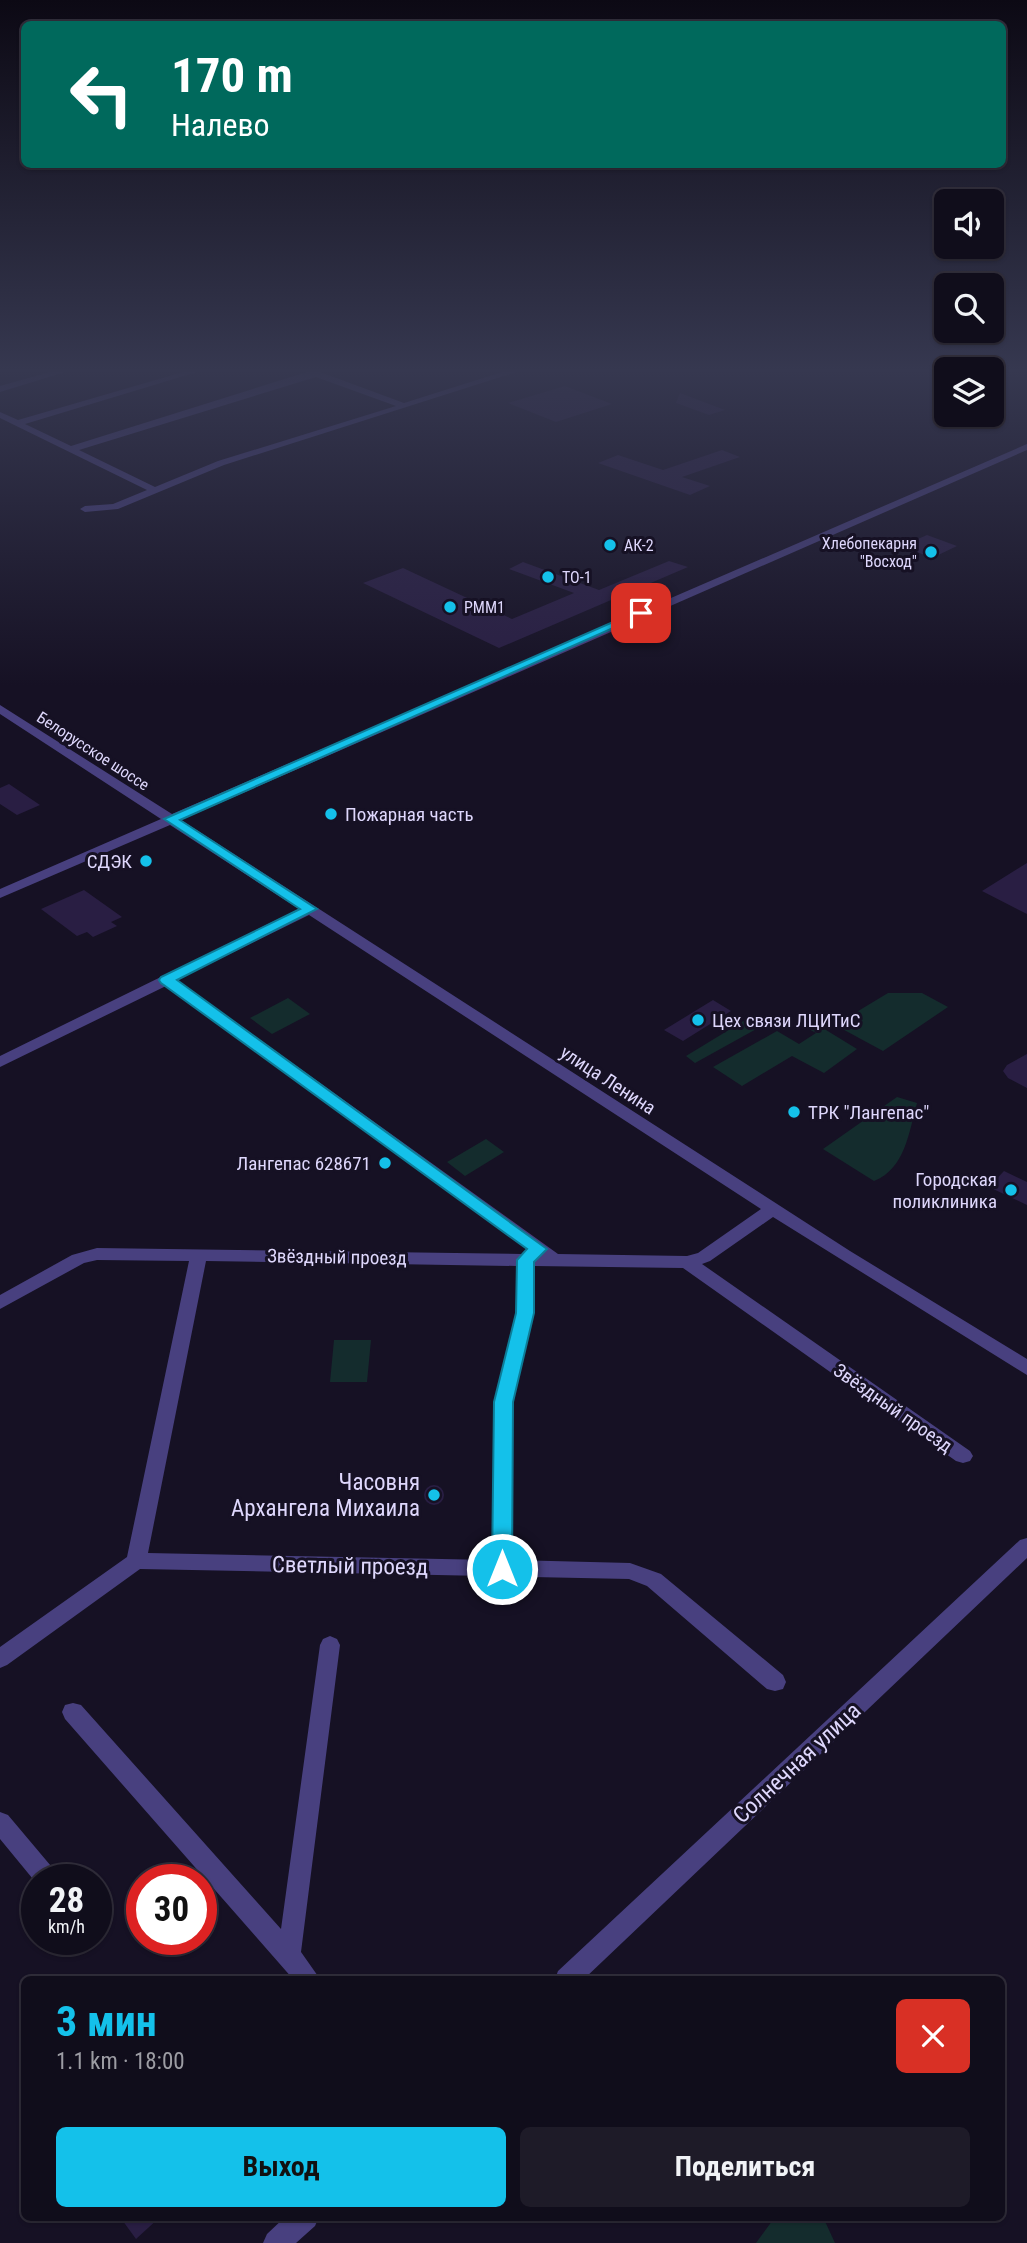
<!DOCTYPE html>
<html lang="ru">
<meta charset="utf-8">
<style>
:root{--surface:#100d1b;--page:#1e1b28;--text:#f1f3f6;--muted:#9c9ca3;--line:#302d3a;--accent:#14c1ea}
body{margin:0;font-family:"Roboto Condensed",sans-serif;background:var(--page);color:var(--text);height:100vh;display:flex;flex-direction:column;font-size:26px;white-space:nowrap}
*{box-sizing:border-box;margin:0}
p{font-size:23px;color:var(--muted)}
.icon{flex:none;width:38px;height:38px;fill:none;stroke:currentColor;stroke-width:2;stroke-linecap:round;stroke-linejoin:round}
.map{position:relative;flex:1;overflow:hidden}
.side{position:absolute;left:21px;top:1976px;width:984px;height:245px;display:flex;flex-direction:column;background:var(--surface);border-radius:10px;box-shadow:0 2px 5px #0004,0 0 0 2px var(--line)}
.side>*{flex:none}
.top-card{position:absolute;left:21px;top:21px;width:985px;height:147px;border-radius:10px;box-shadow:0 2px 5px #0004,0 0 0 2px var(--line);background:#00695c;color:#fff;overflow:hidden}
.buttons{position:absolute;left:934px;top:189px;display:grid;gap:14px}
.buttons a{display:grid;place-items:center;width:70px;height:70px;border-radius:10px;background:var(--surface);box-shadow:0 2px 5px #0004,0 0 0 2px var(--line);font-size:35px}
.speed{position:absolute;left:21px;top:1864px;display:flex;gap:14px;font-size:35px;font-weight:700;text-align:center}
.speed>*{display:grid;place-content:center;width:91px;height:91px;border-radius:50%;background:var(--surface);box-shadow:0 2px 5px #0004,0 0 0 2px var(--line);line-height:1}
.speed small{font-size:18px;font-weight:400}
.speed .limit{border:10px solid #d22;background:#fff;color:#111}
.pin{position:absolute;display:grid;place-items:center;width:60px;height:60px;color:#fff;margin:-30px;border-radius:14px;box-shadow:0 4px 10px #0006}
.me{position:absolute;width:77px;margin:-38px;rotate:0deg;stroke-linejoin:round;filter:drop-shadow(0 0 5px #0008)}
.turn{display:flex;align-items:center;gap:24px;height:147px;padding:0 35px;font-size:32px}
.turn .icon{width:91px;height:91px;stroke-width:2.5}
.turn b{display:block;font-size:49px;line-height:60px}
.round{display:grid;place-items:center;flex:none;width:74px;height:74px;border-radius:10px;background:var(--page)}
.summary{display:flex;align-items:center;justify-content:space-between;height:119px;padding:0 35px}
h1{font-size:42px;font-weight:700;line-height:52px;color:var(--accent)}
.cta{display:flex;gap:14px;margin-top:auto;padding:14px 35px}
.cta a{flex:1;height:80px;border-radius:10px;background:var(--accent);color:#111;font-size:28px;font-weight:700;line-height:80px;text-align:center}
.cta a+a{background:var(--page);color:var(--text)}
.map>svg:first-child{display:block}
.green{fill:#142c2d}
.building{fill:#291e43}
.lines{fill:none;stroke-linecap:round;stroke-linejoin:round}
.minor{fill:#48407f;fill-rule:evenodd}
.route{fill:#14c1ea;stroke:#0d7d98;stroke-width:2}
.poi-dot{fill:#14c1ea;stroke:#161124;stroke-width:2.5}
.labels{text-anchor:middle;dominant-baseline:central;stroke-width:6;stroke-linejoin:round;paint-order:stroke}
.far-poi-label{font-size:16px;fill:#ded7fc;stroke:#161124;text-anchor:start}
.far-street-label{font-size:16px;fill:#ded7fc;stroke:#161124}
.poi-label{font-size:19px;fill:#ded7fc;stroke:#161124;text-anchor:start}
.street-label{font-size:19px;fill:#ded7fc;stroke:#161124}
.near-poi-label{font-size:23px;fill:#ded7fc;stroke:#161124;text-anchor:end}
.near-street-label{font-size:23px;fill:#ded7fc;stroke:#161124}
</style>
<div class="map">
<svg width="1027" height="2243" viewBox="0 0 1027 2243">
<rect width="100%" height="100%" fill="#161124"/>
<path class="green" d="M 888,993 L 922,993 L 948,1007 L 883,1051 L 835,1025 Z
M 288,998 L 310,1014 L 272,1034 L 250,1018 Z
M 755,1014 L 767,1023 L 695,1063 L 686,1056 Z
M 813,1022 L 857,1049 L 824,1073 L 792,1056 L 742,1086 L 713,1067 L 777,1031 L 799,1044 L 816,1033 L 798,1023 Z
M 897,1097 L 917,1103 C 909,1132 905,1169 874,1181 L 823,1149 Z
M 486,1139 L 504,1152 L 465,1176 L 447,1162 Z
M 334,1340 L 371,1340 L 367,1382 L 330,1382 Z
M 775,2217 L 823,2217 L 835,2243 L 756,2243 Z"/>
<path class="building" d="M 565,386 L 612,404 L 556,422 L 508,403 Z
M 680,393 L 725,410 L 709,415 L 676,403 Z
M 722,450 L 740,457 L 682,477 L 710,486 L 690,495 L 598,463 L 618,455 L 663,470 Z
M 927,535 L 957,546 L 932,558 L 902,546 Z
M 669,561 L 688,567 L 499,648 L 363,583 L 403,568 L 512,619 L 574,593 L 509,569 L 523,562 L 599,590 Z
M 9,784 L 40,805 L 17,815 L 0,804 L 0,788 Z
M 1027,863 L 1027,914 L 982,891 Z
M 84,890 L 122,917 L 111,922 L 117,926 L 93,937 L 87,932 L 77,936 L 41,909 Z
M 713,1000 L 731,1011 L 683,1041 L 664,1030 Z
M 1027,1054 L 1027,1088 L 1008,1078 L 1003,1071 L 1007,1065 Z
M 1004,1171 L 1027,1182 L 1027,1205 L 989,1187 Z
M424 1495a10 10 0 1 1 20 0a10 10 0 1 1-20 0Z
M 120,2217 L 160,2217 L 136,2239 Z"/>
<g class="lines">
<path class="minor" d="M 50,372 L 65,372 L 0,392 L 0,386 Z
M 183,372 L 197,372 L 25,424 L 71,446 L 307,372 L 320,372 L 404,403 L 502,372 L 516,372 L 224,465 L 118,509 L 85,512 L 80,509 L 85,506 L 113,504 L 147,490 L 0,418 L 0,412 L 18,420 ZM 316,377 L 396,406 L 218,461 L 155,487 L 79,450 Z
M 1027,444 L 1027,450 L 181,820 L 850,1251 L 1027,1359 L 1027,1375 L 773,1217 L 710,1261 L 702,1264 L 970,1451 L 973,1456 L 970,1461 L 963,1463 L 956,1461 L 683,1268 L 534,1266 L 534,1313 L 512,1402 L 512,1560 L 630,1563 L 661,1574 L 783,1675 L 786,1682 L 783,1689 L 775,1691 L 767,1689 L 647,1586 L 629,1579 L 140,1569 L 7,1665 L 0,1668 L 0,1647 L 127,1557 L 189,1261 L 97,1260 L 84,1263 L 0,1309 L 0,1295 L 72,1255 L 97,1248 L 522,1254 L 528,1250 L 166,986 L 0,1067 L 0,1056 L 299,909 L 170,825 L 0,898 L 0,889 L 161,819 L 0,714 L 0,705 L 172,814 ZM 309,915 L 761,1209 L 698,1253 L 687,1256 L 558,1254 L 177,980 ZM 206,1261 L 517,1266 L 516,1313 L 494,1402 L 492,1560 L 148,1553 Z
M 1027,1538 L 1027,1558 L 584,1979 L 555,1979 L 558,1971 L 1020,1540 Z
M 330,1636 L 337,1639 L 340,1645 L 301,1952 L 320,1979 L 293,1979 L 65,1719 L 62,1712 L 65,1705 L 73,1703 L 81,1705 L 281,1929 L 320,1645 L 323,1639 Z
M 0,1812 L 8,1815 L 56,1872 L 59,1880 L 37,1880 L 37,1884 L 0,1839 Z
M 285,2217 L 319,2217 L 315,2226 L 296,2243 L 263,2243 L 267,2234 Z"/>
</g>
<linearGradient id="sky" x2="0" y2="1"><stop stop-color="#0c0914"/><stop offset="0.54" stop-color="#363850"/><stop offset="1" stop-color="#363850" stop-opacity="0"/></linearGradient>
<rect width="1027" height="686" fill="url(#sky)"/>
<path class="route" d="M 638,611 L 647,613 L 180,820 L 317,909 L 177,980 L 547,1249 L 534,1262 L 534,1313 L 513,1402 L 512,1569 L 509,1574 L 502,1577 L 495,1574 L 492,1569 L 494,1402 L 516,1313 L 517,1260 L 527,1249 L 161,983 L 159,980 L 161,977 L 300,909 L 164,819 Z"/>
<g class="poi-dot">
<circle cx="610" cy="545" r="7"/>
<circle cx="931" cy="552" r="7"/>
<circle cx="548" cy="577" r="7"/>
<circle cx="450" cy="607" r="7"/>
<circle cx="331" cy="814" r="7"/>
<circle cx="146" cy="861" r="7"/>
<circle cx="698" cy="1020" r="7"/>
<circle cx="794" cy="1112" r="7"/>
<circle cx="385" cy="1163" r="7"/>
<circle cx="1011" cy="1190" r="7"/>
<circle cx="434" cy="1495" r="7"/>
</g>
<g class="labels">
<g class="far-poi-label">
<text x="917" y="543" text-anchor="end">Хлебопекарня<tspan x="917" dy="18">"Восход"</tspan></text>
<text x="624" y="545">АК-2</text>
<text x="562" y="577">ТО-1</text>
<text x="464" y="607">РММ1</text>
</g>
<g class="far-street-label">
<text transform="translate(93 751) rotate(33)">Белорусское шоссе</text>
</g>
<g class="poi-label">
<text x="345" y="814">Пожарная часть</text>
<text x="132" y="861" text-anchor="end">СДЭК</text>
<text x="712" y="1020">Цех связи ЛЦИТиС</text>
<text x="808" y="1112">ТРК "Лангепас"</text>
<text x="371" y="1163" text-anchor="end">Лангепас 628671</text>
<text x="997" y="1179" text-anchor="end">Городская<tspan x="997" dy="22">поликлиника</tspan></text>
</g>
<g class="street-label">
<text transform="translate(608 1080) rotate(33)">улица Ленина</text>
<text transform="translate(337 1257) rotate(1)">Звёздный проезд</text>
<text transform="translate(893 1408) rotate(35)">Звёздный проезд</text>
</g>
<g class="near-poi-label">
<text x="420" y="1482">Часовня<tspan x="420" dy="26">Архангела Михаила</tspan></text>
</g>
<g class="near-street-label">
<text transform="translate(350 1566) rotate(1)">Светлый проезд</text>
<text transform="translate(797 1763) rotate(-43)">Солнечная улица</text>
</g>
</g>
</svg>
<div class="buttons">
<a><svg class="icon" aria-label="sound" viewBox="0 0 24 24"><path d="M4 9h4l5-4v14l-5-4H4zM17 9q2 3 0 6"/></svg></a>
<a><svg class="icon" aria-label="search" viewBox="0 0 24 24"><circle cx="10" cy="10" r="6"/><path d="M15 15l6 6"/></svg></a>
<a><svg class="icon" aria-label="layers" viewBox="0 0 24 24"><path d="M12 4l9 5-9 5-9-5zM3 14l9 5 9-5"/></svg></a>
</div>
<div class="speed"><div>28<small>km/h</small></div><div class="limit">30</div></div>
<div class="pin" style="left:641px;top:613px;background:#d93025"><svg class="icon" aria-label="arrive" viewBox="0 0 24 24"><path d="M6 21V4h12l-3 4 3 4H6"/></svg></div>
<svg class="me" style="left:502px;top:1569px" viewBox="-20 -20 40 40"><circle r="17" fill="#14c1ea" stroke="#fff" stroke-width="3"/><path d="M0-11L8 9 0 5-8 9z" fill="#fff"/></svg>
<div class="top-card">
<div class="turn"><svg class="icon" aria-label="left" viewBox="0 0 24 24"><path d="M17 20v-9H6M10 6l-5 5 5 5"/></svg><div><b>170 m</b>Налево</div></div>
</div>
<section class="side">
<div class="summary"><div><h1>3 мин</h1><p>1.1 km · 18:00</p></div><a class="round" style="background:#d93025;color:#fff"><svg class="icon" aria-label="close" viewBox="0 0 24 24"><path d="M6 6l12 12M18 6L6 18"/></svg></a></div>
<div class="cta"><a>Выход</a><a>Поделиться</a></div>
</section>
</div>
